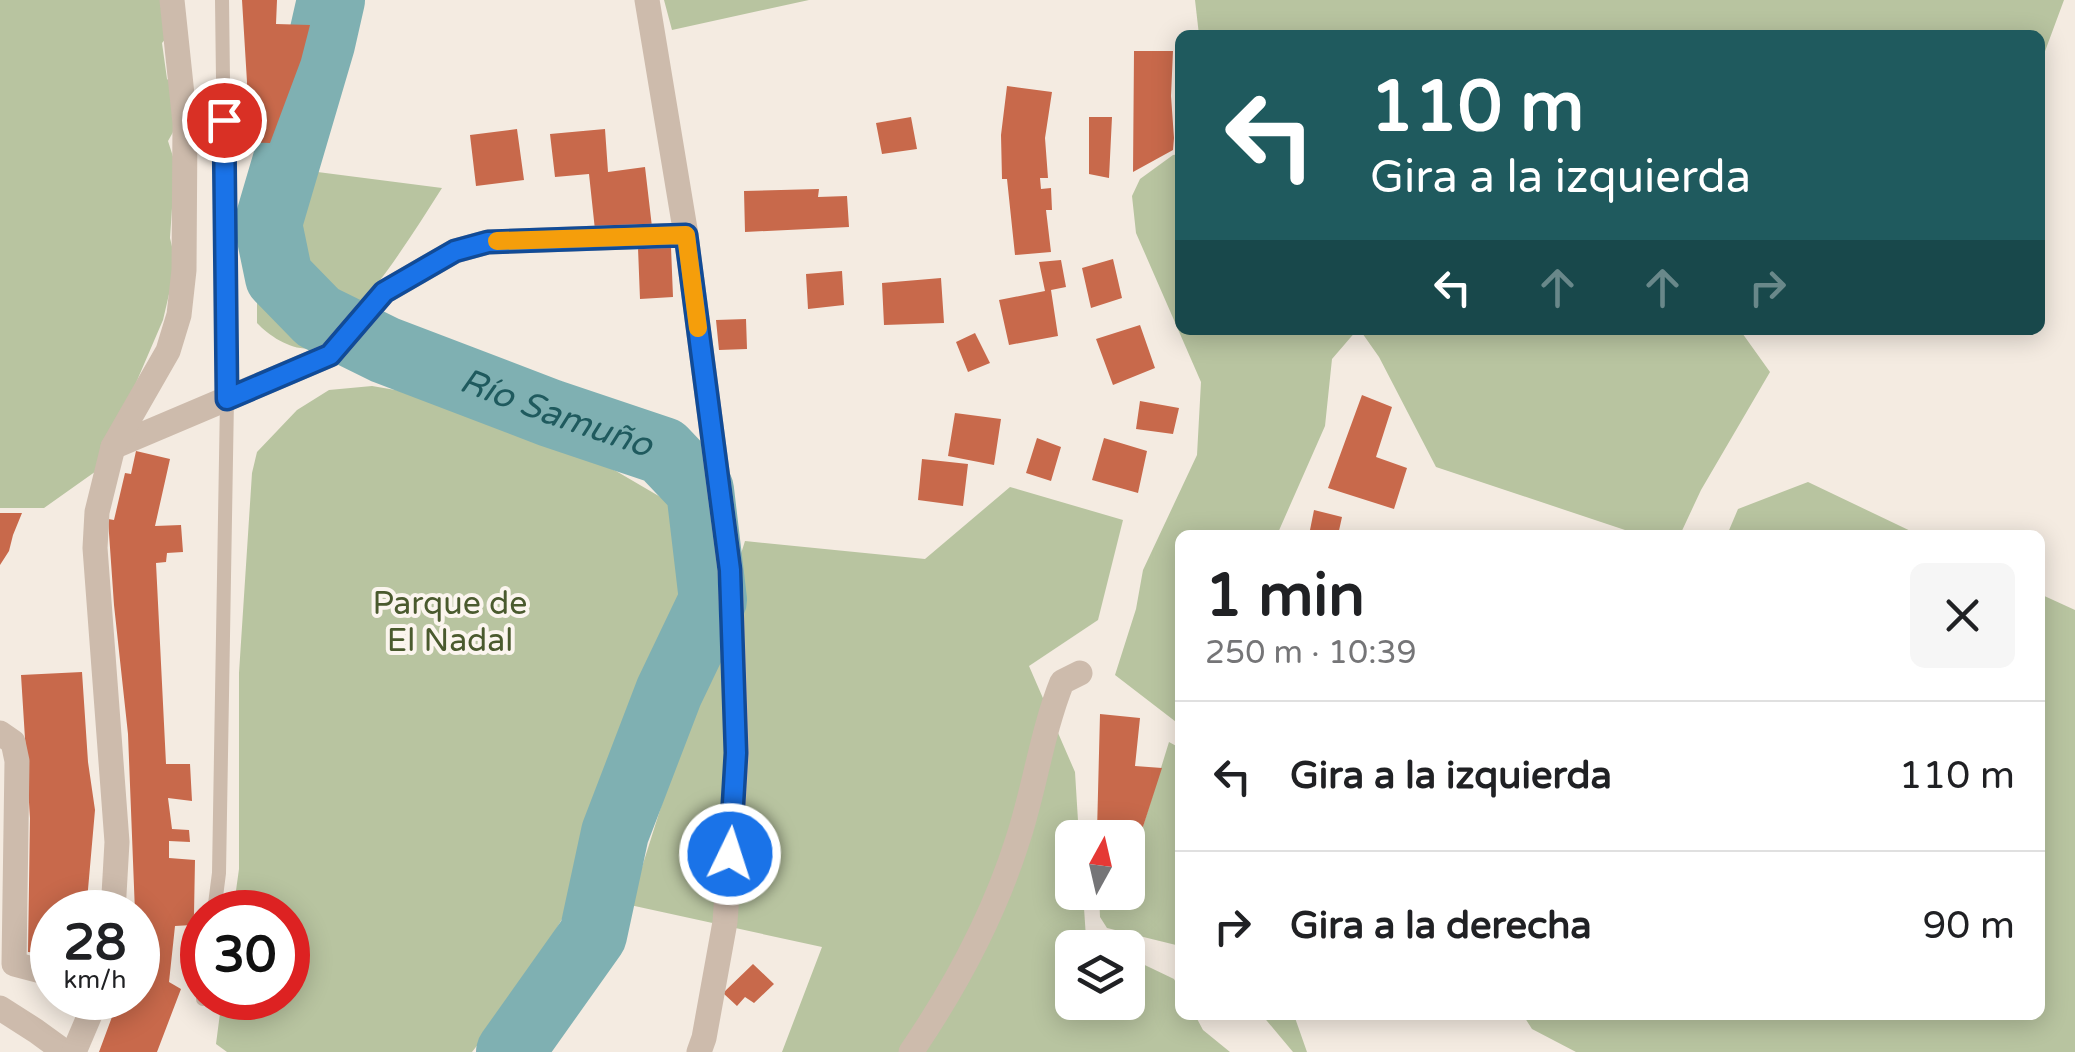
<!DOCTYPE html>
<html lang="es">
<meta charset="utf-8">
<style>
:root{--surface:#fff;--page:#f6f6f6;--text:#202124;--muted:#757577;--line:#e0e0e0}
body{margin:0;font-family:"Varela Round",sans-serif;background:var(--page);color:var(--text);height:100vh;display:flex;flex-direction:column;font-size:38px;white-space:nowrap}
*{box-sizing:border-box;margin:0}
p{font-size:32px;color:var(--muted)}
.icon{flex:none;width:55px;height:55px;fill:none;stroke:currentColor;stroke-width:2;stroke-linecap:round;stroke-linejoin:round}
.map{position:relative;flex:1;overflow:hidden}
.sheet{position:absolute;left:1175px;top:530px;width:870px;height:490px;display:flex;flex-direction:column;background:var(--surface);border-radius:15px;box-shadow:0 5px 25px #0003}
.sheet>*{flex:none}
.top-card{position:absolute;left:1175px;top:30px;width:870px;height:305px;border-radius:15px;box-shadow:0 5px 25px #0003;background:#1f5a5e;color:#fff;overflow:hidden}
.needle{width:65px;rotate:8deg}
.tools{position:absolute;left:1055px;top:820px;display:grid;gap:20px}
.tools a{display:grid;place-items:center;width:90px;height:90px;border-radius:15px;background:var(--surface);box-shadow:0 5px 25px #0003;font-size:50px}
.speed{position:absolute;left:30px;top:890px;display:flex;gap:20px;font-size:50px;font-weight:700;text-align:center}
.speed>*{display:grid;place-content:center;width:130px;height:130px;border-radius:50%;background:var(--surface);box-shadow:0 5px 25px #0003;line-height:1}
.speed small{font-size:25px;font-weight:400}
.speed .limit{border:15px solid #d22;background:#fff;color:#111}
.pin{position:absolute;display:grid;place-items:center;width:85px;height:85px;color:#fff;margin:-42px;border:5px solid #fff;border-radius:50%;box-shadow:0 2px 10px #0007}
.me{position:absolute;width:110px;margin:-55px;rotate:4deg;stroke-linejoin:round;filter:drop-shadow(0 0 8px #0008)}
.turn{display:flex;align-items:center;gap:35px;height:210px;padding:0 30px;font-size:45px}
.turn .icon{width:130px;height:130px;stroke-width:2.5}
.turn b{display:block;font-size:70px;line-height:85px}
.lanes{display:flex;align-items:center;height:95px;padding:0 30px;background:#0003;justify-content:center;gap:50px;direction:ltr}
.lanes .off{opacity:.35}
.round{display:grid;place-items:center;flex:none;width:105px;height:105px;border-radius:15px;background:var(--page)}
.overview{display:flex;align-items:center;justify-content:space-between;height:170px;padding:0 30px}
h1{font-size:60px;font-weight:700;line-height:75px}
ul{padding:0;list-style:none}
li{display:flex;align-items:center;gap:30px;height:150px;padding:0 30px;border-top:2px solid var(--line)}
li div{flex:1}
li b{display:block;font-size:38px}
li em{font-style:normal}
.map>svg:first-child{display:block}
.green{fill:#b8c4a0}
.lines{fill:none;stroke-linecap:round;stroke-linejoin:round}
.river{stroke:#7fb0b2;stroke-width:68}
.building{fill:#c8694b}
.service{stroke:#cdbbac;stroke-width:14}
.minor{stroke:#cdbbac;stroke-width:25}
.tertiary{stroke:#cdbbac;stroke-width:25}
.route-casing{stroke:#114b97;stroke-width:25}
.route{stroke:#1a73e8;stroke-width:18}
.slow{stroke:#f59e0b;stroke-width:18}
.labels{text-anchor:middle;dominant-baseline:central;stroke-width:8;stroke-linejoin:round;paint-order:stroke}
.park-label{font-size:32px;fill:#4a5a2e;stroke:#fbf5ee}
.water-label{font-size:35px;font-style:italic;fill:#1f5a5e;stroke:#fbf5ee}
</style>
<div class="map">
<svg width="2075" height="1052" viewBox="0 0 2075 1052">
<rect width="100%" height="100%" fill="#f4ebe1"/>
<path class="green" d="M 0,0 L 165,0 L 168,36 L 162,43 L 167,79 L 176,86 L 177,125 L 168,141 L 175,163 L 170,238 L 176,264 L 163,320 L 99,469 L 44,508 L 0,508 Z
M 664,0 L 809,0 L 672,30 Z
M 1195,0 L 2064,0 L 2044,54 L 2040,57 L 2040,35 L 1199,35 Z
M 1180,154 L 1180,330 L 1357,330 L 1332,359 L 1325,426 L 1277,535 L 1180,535 L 1180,725 L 1115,675 L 1136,609 L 1143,570 L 1197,455 L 1201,382 L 1136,233 L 1132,196 L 1140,179 L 1173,155 Z
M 302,170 L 442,188 C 411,237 381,284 342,326 C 335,334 328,343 319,347 C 297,354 271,338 257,323 L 257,301 L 268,270 L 293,257 L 285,206 L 290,183 Z
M 1360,330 L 1740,330 L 1770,372 L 1701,490 L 1680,535 L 1640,535 L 1436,467 L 1379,357 Z
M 372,386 L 425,395 L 493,414 L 616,471 L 669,502 L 685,524 L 689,590 L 655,673 L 612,765 L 588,836 L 572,902 L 520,991 L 472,1052 L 227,1052 L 216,1044 L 222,998 L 288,998 L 288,912 L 233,912 L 239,869 L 239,673 L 252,473 L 257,452 L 297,410 L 329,390 Z
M 1808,482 L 1919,535 L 1727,535 L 1738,509 Z
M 1010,487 L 1123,520 L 1098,620 L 1029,666 L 1075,772 L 1079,837 L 1072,838 L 1072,892 L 1083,893 L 1086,938 L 1107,947 L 1072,948 L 1072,1002 L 1128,1002 L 1128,957 L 1174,979 L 1180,990 L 1180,1015 L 1195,1015 L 1203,1030 L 1230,1052 L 782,1052 L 822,947 L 630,905 L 745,541 L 925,559 Z
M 2040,594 L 2075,610 L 2075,1052 L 1576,1052 L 1532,1029 L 1523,1015 L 2040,1015 Z
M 1169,742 L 1180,748 L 1180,946 L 1107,928 L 1100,917 L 1099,893 L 1128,892 L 1128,838 L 1097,837 L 1097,832 L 1140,836 Z
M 1262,1015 L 1294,1015 L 1307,1052 L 1293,1052 Z"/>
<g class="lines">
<path class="river" id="s1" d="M 331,0 L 321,44 L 268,224 L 279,277 L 318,317 L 385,350 L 550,413 L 663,451 L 700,490 L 713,600 L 669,692 L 615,833 L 593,935 L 510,1052"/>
</g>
<path class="building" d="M 242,0 L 277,0 L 276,24 L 310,25 L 301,60 L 270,143 L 244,142 L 247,82 Z
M 1134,51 L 1173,51 L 1171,96 L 1174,138 L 1173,150 L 1133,172 Z
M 1007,86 L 1052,92 L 1045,138 L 1048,178 L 1040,178 L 1041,189 L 1051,188 L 1052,210 L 1046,210 L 1051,252 L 1015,255 L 1007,179 L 1002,179 L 1001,135 Z
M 911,117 L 917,149 L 882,154 L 876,123 Z
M 1089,117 L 1112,117 L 1109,178 L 1089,174 Z
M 517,129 L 524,180 L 476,186 L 470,135 Z
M 605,129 L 608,172 L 645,167 L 652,227 L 595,230 L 589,174 L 555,177 L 550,134 Z
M 819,189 L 818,197 L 847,196 L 849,227 L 745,232 L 744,191 Z
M 671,247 L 673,297 L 640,299 L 638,248 Z
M 1113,259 L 1122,298 L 1091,308 L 1082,268 Z
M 1061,260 L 1066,287 L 1051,290 L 1058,336 L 1009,345 L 999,300 L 1045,291 L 1039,262 Z
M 842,271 L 844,305 L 808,309 L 806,274 Z
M 941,278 L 944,323 L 884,325 L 882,283 Z
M 746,319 L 747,349 L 719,350 L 716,320 Z
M 1140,325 L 1155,368 L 1113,385 L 1096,339 Z
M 975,333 L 990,363 L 968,372 L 956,342 Z
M 1362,395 L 1392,407 L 1376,457 L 1407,468 L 1394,509 L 1328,488 Z
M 1140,401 L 1179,408 L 1173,434 L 1136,429 Z
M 955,413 L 1001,419 L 994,465 L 948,456 Z
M 1037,438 L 1061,447 L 1051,481 L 1026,473 Z
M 1104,438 L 1147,451 L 1138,493 L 1092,480 Z
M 136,451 L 170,459 L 155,526 L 181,525 L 183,552 L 167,553 L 166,562 L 156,563 L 166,764 L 190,764 L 192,801 L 168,798 L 172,829 L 189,830 L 190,842 L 169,841 L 169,858 L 195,860 L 194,914 L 192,925 L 175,926 L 169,982 L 181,989 L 157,1052 L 99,1052 L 119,998 L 138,998 L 138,912 L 135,912 L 128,734 L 114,605 L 108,519 L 114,520 L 125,473 L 131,474 Z
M 922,459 L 968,464 L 963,506 L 918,500 Z
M 1314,510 L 1342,517 L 1338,535 L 1309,535 Z
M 0,513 L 22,513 L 13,535 L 9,551 L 0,565 Z
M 82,672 L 88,762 L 95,810 L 86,912 L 52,912 L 52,954 L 28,952 L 30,818 L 21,675 Z
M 1100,714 L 1140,718 L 1135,766 L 1162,768 L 1140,836 L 1097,832 Z
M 753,964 L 774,984 L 754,1003 L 745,997 L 737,1006 L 723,993 Z"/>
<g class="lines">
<path class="service" d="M 214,912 L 219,873 L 227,399 L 222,0
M 203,999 L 203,998"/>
<path class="minor" d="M 647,0 L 686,235 L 730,570 L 737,753 L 725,922 L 704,1038 L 699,1052
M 113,447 L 330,355 L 384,292 L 455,251 L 488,242 L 686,235
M 0,733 L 13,742 L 17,761 L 14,964 L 52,974
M 0,1008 L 36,1031 L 65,1052
M 911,1052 C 956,986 994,915 1018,839 C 1035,787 1042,732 1062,682 L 1080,673"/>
<path class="tertiary" d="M 113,912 L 117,842 L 95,548 L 97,512 L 113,447 L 168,351 L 179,315 L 184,270 L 185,123 L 172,0
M 74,1052 L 97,998"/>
</g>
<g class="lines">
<defs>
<path id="route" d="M 224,120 L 227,399 L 330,355 L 384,292 L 455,251 L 488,242 L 686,235 L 730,570 L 736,753 L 730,854"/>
</defs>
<use href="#route" class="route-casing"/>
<use href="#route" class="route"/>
<path class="slow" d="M 497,241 L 686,235 L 698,328"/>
</g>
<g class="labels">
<g class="park-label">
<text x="450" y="604">Parque de<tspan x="450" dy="37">El Nadal</tspan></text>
</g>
<g class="water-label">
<text stroke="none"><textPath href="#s1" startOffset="600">Río Samuño</textPath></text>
</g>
</g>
</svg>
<div class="tools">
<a><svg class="needle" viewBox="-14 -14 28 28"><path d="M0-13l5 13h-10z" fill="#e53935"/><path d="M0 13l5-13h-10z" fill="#757577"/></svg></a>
<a><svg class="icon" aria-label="layers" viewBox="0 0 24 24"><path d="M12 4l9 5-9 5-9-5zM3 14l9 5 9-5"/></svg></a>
</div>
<div class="speed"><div>28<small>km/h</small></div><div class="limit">30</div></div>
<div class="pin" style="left:224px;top:120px;background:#d93025"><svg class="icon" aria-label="arrive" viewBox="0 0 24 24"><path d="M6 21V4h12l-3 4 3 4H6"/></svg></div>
<svg class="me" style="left:730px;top:854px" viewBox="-20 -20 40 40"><circle r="17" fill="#1a73e8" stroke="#fff" stroke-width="3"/><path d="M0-11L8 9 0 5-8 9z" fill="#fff"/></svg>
<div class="top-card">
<div class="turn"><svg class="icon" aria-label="left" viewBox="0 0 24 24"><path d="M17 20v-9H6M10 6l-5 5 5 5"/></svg><div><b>110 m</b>Gira a la izquierda</div></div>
<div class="lanes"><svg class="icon" aria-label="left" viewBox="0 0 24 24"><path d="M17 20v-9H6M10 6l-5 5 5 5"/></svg><svg class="icon off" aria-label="ahead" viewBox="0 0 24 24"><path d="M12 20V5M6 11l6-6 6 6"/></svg><svg class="icon off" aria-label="ahead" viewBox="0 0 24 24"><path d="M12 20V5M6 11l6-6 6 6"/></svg><svg class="icon off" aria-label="right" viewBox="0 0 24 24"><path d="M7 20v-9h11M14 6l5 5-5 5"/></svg></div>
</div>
<section class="sheet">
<div class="overview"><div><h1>1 min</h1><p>250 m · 10:39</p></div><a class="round"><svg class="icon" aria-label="close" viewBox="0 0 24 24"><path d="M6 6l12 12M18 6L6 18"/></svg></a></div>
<ul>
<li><svg class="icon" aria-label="left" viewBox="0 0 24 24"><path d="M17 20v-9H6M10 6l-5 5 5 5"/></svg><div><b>Gira a la izquierda</b></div><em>110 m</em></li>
<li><svg class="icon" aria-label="right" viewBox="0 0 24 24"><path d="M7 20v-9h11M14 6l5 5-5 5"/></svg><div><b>Gira a la derecha</b></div><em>90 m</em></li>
</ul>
</section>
</div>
